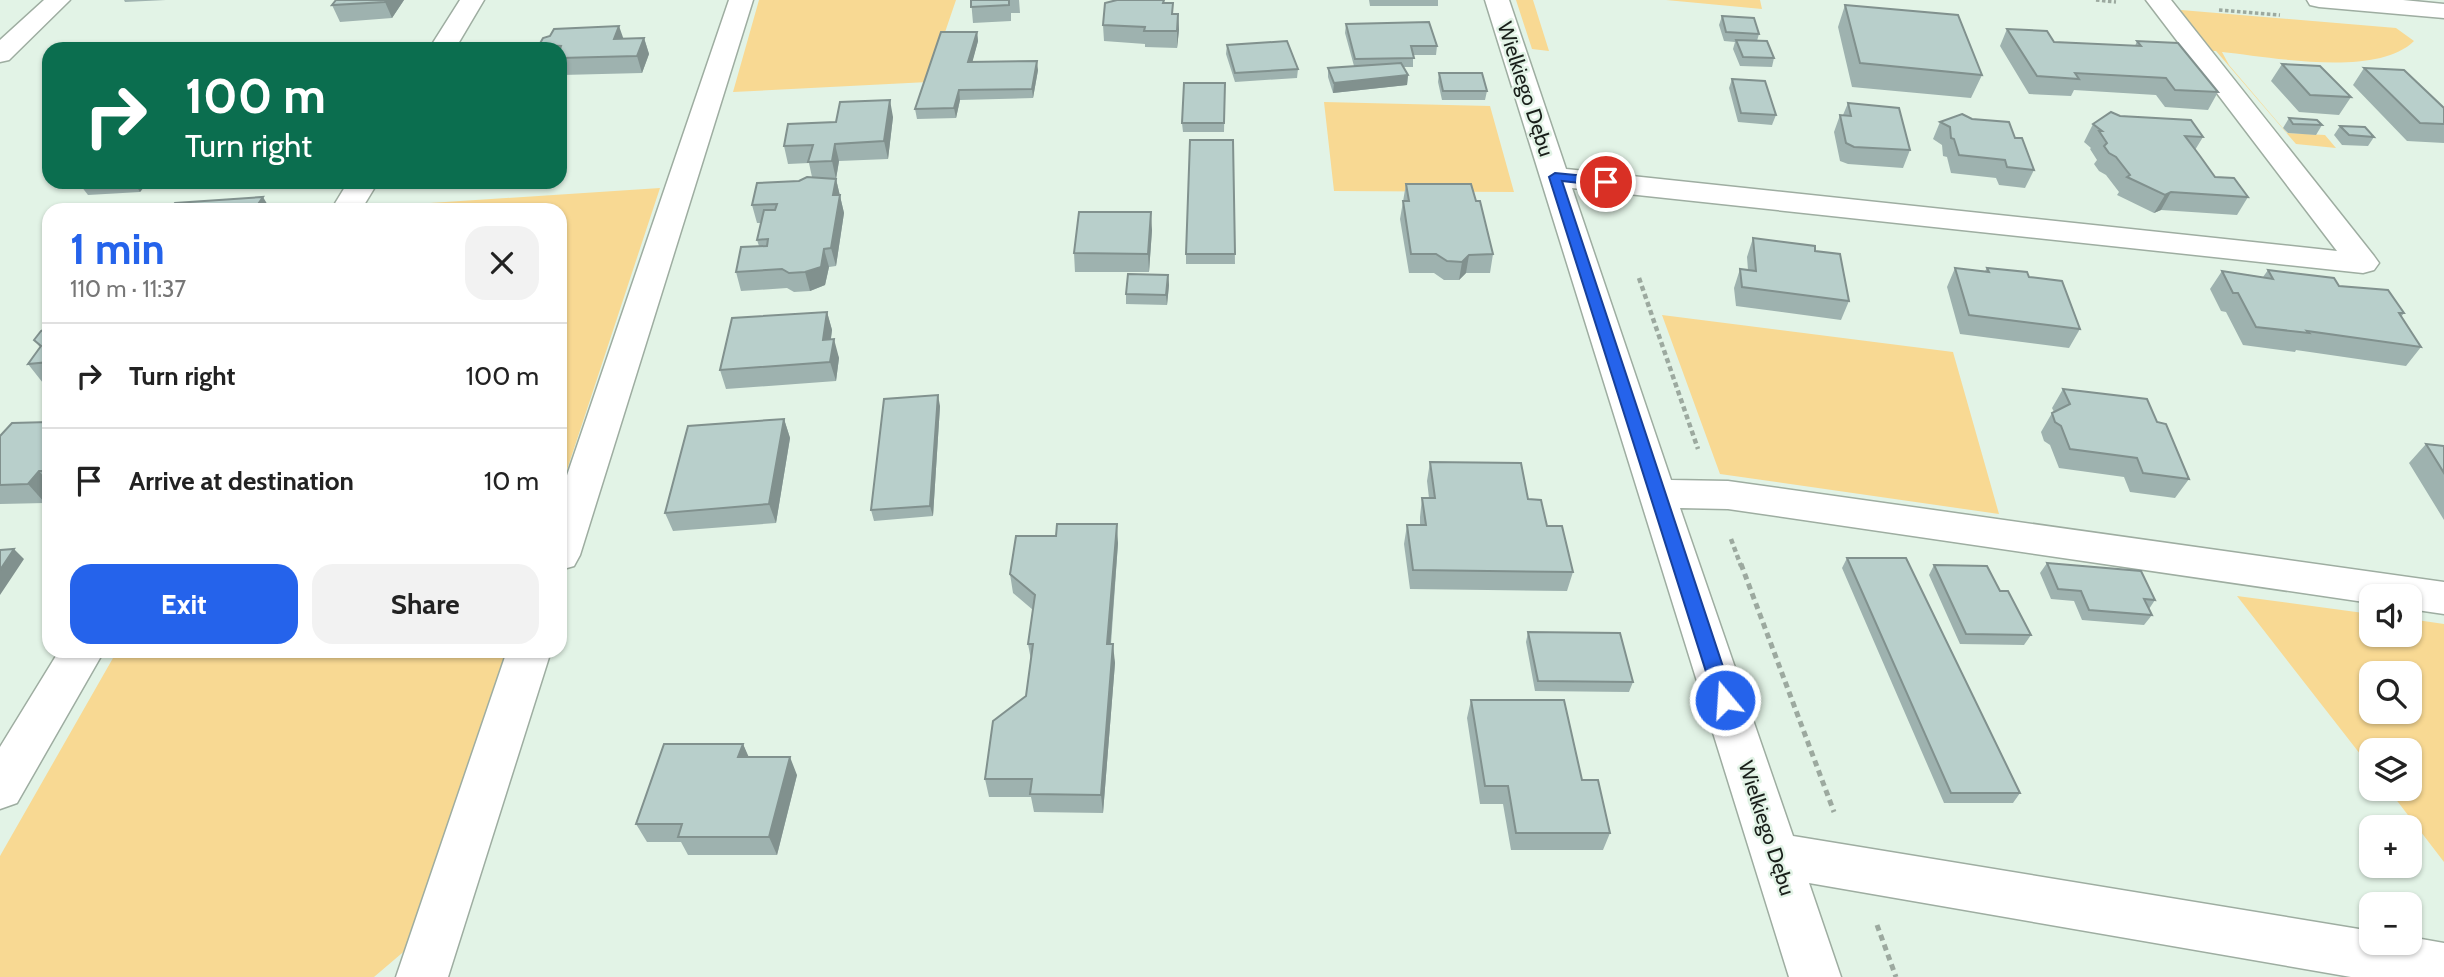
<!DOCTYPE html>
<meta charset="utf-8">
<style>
:root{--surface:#fff;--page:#f2f2f2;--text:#222;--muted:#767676;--line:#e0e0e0;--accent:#2563eb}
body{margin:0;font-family:Cabin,sans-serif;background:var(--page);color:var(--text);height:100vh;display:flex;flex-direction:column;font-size:26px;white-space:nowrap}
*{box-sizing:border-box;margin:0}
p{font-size:23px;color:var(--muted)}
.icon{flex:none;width:38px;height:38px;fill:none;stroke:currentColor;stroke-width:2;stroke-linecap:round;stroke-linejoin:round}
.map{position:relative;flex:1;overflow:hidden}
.panel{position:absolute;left:42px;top:203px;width:525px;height:455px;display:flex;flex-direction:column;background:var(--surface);border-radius:21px;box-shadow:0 2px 5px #0004}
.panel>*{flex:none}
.hud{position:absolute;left:42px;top:42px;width:525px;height:147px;border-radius:21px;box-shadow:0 2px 5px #0004;background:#0b6e4f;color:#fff;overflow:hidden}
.buttons{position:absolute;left:2359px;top:584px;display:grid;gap:14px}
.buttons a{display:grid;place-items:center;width:63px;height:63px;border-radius:14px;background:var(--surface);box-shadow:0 2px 5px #0004;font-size:35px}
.pin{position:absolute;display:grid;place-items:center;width:60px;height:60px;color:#fff;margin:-30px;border:4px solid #fff;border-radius:50%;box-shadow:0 2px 7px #0007}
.me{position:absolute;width:77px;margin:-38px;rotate:342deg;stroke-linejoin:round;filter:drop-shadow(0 0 5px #0008)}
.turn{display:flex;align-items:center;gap:24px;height:147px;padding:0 28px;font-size:32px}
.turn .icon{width:91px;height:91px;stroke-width:2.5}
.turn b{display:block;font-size:49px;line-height:60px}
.round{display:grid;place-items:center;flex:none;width:74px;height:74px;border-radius:21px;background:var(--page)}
.summary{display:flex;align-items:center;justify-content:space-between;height:119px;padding:0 28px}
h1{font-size:42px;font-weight:700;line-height:52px;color:var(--accent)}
.action{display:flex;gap:14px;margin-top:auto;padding:14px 28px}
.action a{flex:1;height:80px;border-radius:21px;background:var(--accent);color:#fff;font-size:28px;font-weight:700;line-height:80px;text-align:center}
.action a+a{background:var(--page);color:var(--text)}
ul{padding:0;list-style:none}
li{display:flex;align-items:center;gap:21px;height:105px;padding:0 28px;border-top:2px solid var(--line)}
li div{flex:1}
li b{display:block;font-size:26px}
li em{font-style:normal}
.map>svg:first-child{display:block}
.green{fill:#f8d993;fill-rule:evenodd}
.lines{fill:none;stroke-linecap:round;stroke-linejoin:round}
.minor-casing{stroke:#9eada1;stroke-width:3}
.path-far2{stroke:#9ca99f;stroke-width:3.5;stroke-dasharray:3.5 2.5;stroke-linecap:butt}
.path-far1{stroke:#9ca99f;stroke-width:4.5;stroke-dasharray:5 3.5;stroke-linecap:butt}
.path{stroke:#9ca99f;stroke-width:5;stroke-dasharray:6 4.5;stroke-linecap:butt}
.minor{fill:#fff;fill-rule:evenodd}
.wall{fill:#9eb2af}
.shaded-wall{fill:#81918e}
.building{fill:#b8cfcb;stroke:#81918e;stroke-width:2}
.route{fill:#2563eb;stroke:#184099;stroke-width:2}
.labels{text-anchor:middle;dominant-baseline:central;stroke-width:5;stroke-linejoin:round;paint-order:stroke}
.street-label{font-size:21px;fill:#191f1a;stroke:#e2f3e6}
</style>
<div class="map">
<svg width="2444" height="977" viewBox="0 0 2444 977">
<rect width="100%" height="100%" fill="#e2f3e6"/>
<path class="green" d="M 759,0 L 956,0 L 928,82 L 733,92 Z
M 1516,0 L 1533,0 L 1549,51 L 1532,49 Z
M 1666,0 L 1760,0 L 1762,9 Z
M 2181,10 L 2396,28 L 2414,41 C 2377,78 2271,57 2222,52 L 2229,65 L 2287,133 L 2325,135 L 2336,148 L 2296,144 L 2216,51 L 2207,51 L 2177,12 Z
M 1324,102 L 1490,106 L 1514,192 L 1334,191 Z
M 660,188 L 560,491 L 560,210 L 367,210 L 369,207 Z
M 1662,315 L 1953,352 L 1999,514 L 1720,474 Z
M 2237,596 L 2371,614 L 2371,635 L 2410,635 L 2410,619 L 2444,624 L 2444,862 L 2388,789 L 2410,789 L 2410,751 L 2371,751 L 2371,768 ZM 2371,674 L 2410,674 L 2410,712 L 2371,712 Z
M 117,651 L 507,651 L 408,948 L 374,977 L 0,977 L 0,856 Z"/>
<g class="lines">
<defs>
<path id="minor" d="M 44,0 L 70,0 L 9,60 L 0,62 L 0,40 Z
M 460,0 L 484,0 L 455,49 L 429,49 Z
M 729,0 L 753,0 L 580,555 L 574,566 L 560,570 L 560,496 Z
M 1485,0 L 1509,0 L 1566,169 L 2337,251 L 2146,0 L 2171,0 L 2374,256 L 2379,263 L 2374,270 L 2363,273 L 1572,188 L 1671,480 L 1728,481 L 2444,582 L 2444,614 L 2410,609 L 2410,597 L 2371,597 L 2371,603 L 1728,509 L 1680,508 L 1793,836 L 2371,931 L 2371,943 L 2410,943 L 2410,937 L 2444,943 L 2444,977 L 2351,977 L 1809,883 L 1841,977 L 1789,977 Z
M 2307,0 L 2403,0 L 2444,4 L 2444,18 L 2319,7 L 2310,5 Z
M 348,182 L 378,182 L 361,210 L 331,210 Z
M 59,651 L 104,651 L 17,803 L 0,809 L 0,747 Z
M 507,651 L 551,651 L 448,977 L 396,977 Z"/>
</defs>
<use href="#minor" class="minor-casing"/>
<path class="path-far2" d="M 2096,0 L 2116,2
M 2219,10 L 2280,15"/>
<path class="path-far1" d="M 1639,278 L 1698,449
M 1731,539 L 1741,566"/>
<path class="path" d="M 1741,564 L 1834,812
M 1877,925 L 1896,977"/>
<use href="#minor" class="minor"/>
</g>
<path class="wall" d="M 124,0 L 166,0 L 125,2 Z
M 336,0 L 404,0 L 392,18 L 340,22 L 332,5 Z
M 971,0 L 1019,0 L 1020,13 L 1011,13 L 1011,21 L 973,23 Z
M 1369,0 L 1438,0 L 1438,6 L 1370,6 Z
M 1167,3 L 1173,3 L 1173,14 L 1178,14 L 1179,30 L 1177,48 L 1145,47 L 1145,44 L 1104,41 L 1103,25 Z
M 1845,5 L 1982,75 L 1971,98 L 1852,87 L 1838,27 Z
M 1722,16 L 1759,34 L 1757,41 L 1774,58 L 1772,67 L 1740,66 L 1733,49 L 1735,42 L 1724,41 L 1719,25 Z
M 1346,24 L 1437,46 L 1436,55 L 1413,55 L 1413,67 L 1403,67 L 1408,75 L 1407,85 L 1333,93 L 1328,77 L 1328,68 L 1354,66 L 1345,33 Z
M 2007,29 L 2054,42 L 2135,46 L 2137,41 L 2218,92 L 2208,110 L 2165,107 L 2156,95 L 2074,90 L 2071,96 L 2029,94 L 2000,46 Z
M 977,32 L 978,41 L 972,62 L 1038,70 L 1033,98 L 960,100 L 956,118 L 917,119 L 915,109 Z
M 644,38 L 649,54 L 642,73 L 562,75 L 560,70 L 560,49 L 541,49 L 539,45 Z
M 1227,45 L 1298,69 L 1297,78 L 1235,82 L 1226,54 Z
M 2282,64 L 2351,97 L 2339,115 L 2299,112 L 2271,81 Z
M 2364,68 L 2444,108 L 2444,143 L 2407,141 L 2353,85 Z
M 1439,73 L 1487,91 L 1485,100 L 1442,100 L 1438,82 Z
M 1732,79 L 1776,115 L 1772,125 L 1738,122 L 1729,88 Z
M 1225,83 L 1224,132 L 1183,132 L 1182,123 Z
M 1848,103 L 1910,150 L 1903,168 L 1848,164 L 1840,161 L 1834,132 L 1840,115 L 1843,115 Z
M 2120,116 L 2203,137 L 2195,150 L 2215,177 L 2248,197 L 2237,215 L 2161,210 L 2154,213 L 2117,195 L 2119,192 L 2106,175 L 2099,171 L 2094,164 L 2097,160 L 2090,149 L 2091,148 L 2084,142 L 2093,124 Z
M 893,117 L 888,159 L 839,161 L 836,179 L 844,213 L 836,266 L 829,267 L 825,285 L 810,291 L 794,292 L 787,288 L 741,291 L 736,272 L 759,246 L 757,240 L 761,223 L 757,223 L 752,205 L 799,181 L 812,177 L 809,163 L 788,164 L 784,146 L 836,122 Z
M 2289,118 L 2322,125 L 2316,135 L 2288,133 L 2283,128 Z
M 1972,119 L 2015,138 L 2034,170 L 2025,188 L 1999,185 L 1996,178 L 1951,173 L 1947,157 L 1943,156 L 1942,145 L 1933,139 L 1940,122 Z
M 2340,126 L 2374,137 L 2368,146 L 2342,145 L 2334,135 Z
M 1233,140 L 1235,264 L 1186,264 L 1186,254 Z
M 85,182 L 148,182 L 140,192 L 88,195 L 81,186 Z
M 1406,184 L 1476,201 L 1493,254 L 1490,273 L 1466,273 L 1459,280 L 1444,280 L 1434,273 L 1409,273 L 1400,219 Z
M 1152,230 L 1149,272 L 1075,272 L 1074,253 Z
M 1753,238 L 1815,251 L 1849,301 L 1841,320 L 1736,306 L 1734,288 L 1740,269 L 1748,270 L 1747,257 Z
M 1955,268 L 1985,271 L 1987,268 L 2080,329 L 2069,348 L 1960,334 L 1947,287 Z
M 2268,270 L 2339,286 L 2404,313 L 2401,317 L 2421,347 L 2406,366 L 2296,350 L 2295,352 L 2243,345 L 2226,312 L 2221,311 L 2210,289 L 2222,271 L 2263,277 Z
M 1168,275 L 1169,285 L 1167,305 L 1126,304 L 1126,294 Z
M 827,312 L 832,330 L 831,339 L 839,358 L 836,381 L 726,389 L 720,370 Z
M 49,327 L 49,382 L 43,383 L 28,364 L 40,347 L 34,340 Z
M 2063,389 L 2157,422 L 2189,479 L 2175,498 L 2130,492 L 2124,477 L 2059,468 L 2050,445 L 2044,441 L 2041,432 L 2052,413 L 2054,412 L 2052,408 Z
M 940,406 L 933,516 L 874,521 L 871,510 Z
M 784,419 L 790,438 L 776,523 L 673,531 L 665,513 Z
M 49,422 L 49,498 L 45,503 L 0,504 L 0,436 Z
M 2426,444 L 2444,446 L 2444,520 L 2409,463 Z
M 1430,462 L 1528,499 L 1547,526 L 1573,572 L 1567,591 L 1410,589 L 1404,544 L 1407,525 L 1420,525 L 1420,517 L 1422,498 L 1429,498 L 1427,481 Z
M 1118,543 L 1111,644 L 1115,663 L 1103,813 L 1034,812 L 1031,797 L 989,797 L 985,779 L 1026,696 L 1031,660 L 1028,644 L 1033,610 L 1013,593 L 1010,574 Z
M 1847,558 L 2020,793 L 2013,803 L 1944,803 L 1842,568 Z
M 2047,563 L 2155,600 L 2149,609 L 2152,615 L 2144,625 L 2082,620 L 2074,601 L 2051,599 L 2040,573 Z
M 1934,565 L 2000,591 L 2031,635 L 2024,645 L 1960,644 L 1929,575 Z
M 1528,632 L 1633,682 L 1629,692 L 1535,691 L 1526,642 Z
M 1471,700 L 1582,780 L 1610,833 L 1603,850 L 1511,850 L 1503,804 L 1480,804 L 1467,718 Z
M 743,744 L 748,757 L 797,775 L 777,855 L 688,855 L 681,842 L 647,842 L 636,824 Z"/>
<path class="shaded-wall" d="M 386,0 L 404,0 L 392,18 L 385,2 Z
M 1178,14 L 1179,30 L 1177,48 L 1177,31 Z
M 619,26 L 625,43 L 614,39 Z
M 977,32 L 978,41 L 970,71 L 968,62 Z
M 644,38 L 649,54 L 642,73 L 637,56 Z
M 1037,61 L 1038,70 L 1033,98 L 1032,89 Z
M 1408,75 L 1407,85 L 1333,93 L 1334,83 Z
M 959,90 L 960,100 L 956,118 L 954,108 Z
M 890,100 L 893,117 L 888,159 L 884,141 Z
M 835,144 L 839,161 L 836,179 L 832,161 Z
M 836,179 L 844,213 L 836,266 L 831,248 L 833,195 Z
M 134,182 L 148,182 L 140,192 Z
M 2171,192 L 2161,210 L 2154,213 L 2165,195 Z
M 263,197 L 269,207 L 267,210 L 254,210 Z
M 1151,212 L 1152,230 L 1149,272 L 1148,254 Z
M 824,249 L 829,267 L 825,285 L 810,291 L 805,272 Z
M 1469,255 L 1466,273 L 1459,280 L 1462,262 Z
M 1168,275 L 1169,285 L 1167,305 L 1166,295 Z
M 827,312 L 832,330 L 828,358 L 823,340 Z
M 834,339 L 839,358 L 836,381 L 830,362 Z
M 938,395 L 940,406 L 933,516 L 930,506 Z
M 784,419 L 790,438 L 776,523 L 769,504 Z
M 39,471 L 49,483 L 49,498 L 45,503 L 28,484 Z
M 1117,524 L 1118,543 L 1109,662 L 1107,644 Z
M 14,549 L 24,559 L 0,595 L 0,570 Z
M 1113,644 L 1115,663 L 1103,813 L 1101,795 Z
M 743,744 L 751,762 L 738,757 Z
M 790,757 L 797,775 L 777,855 L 769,837 Z"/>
<path class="building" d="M 336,0 L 386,0 L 385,2 L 332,5 Z
M 971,0 L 1009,0 L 1009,5 L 971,7 Z
M 1117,0 L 1164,0 L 1163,3 L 1173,3 L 1172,14 L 1178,14 L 1177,31 L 1144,31 L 1145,27 L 1103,25 L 1105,3 Z
M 1845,5 L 1958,15 L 1982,75 L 1860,63 Z
M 1722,16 L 1754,18 L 1759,34 L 1726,32 Z
M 1429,22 L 1437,46 L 1411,46 L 1414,58 L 1355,59 L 1346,24 Z
M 619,26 L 614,39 L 644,38 L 637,56 L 560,58 L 560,49 L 561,46 L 539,45 L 543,38 L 550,36 L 554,29 Z
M 2007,29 L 2047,31 L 2054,42 L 2141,46 L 2137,41 L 2178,43 L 2218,92 L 2175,90 L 2166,78 L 2075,73 L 2079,79 L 2037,76 Z
M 941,32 L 977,32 L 968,62 L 1037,61 L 1032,89 L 959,90 L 954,108 L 915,109 Z
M 1736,40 L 1767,41 L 1774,58 L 1743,57 Z
M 1287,41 L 1298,69 L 1235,73 L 1227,45 Z
M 1401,63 L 1408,75 L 1334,83 L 1328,68 Z
M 2282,64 L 2320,66 L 2351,97 L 2310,95 Z
M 2364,68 L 2404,70 L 2444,108 L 2444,124 L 2420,123 Z
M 1439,73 L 1482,73 L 1487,91 L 1443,91 Z
M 1732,79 L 1765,81 L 1776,115 L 1741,113 Z
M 1184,83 L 1225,83 L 1224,123 L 1182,123 Z
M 890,100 L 884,141 L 835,144 L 832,161 L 808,162 L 813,145 L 784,146 L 788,124 L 836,122 L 840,102 Z
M 1848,103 L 1899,108 L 1910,150 L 1854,147 L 1846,143 L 1840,115 L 1851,116 Z
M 2111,112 L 2120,116 L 2191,120 L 2203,137 L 2185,136 L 2200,156 L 2215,177 L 2234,178 L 2248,197 L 2171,192 L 2165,195 L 2127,177 L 2130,175 L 2116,157 L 2109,153 L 2104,146 L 2107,143 L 2099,131 L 2102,131 L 2093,124 Z
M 1962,114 L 1972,119 L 2009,122 L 2015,138 L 2022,138 L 2034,170 L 2007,167 L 2005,160 L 1959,155 L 1954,139 L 1951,138 L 1950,127 L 1940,122 Z
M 2289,118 L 2317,120 L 2322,125 L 2293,124 Z
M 2340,126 L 2365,127 L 2374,137 L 2349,135 Z
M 1190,140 L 1233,140 L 1235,254 L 1186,254 Z
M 807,177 L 836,179 L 833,195 L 840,195 L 831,248 L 824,249 L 821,267 L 805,272 L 789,273 L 782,269 L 736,272 L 741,247 L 767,246 L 768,239 L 757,240 L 764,210 L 775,210 L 777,204 L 752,205 L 757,183 L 799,181 Z
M 85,182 L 134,182 L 81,186 Z
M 1406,184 L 1471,184 L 1476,201 L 1480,201 L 1493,254 L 1469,255 L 1462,262 L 1447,261 L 1436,254 L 1411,254 L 1403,201 L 1409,201 Z
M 263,197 L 254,210 L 170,210 L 175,203 Z
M 1079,212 L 1151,212 L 1148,254 L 1074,253 Z
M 1753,238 L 1815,246 L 1815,251 L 1840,254 L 1849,301 L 1742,287 L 1740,269 L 1756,271 Z
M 1955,268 L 1989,272 L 1987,268 L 2027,272 L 2029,277 L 2062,281 L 2080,329 L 1969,315 Z
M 2268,270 L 2334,278 L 2339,286 L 2388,290 L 2404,313 L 2399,313 L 2421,347 L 2307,331 L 2309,333 L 2256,327 L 2238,293 L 2233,293 L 2222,271 L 2273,279 Z
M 1128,274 L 1168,275 L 1166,295 L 1126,294 Z
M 827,312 L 823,340 L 834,339 L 830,362 L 720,370 L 732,318 Z
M 49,327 L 49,362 L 28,364 L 41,346 L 34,340 L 41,331 Z
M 2063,389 L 2147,399 L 2157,422 L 2166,424 L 2189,479 L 2143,473 L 2137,458 L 2070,449 L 2061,426 L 2055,422 L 2052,413 L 2070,404 Z
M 938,395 L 930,506 L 871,510 L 884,399 Z
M 784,419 L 769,504 L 665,513 L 688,426 Z
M 49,422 L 49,471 L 39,471 L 28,484 L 0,485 L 0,436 L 12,423 Z
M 2426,444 L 2444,446 L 2444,473 Z
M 1430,462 L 1521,463 L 1528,499 L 1541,500 L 1547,526 L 1562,526 L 1573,572 L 1413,570 L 1407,525 L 1426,525 L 1422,498 L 1435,498 Z
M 1057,524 L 1117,524 L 1107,644 L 1113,644 L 1101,795 L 1030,794 L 1032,779 L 985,779 L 993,721 L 1026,696 L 1033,644 L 1028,644 L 1035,595 L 1010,574 L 1016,536 L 1056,536 Z
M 14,549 L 0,570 L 0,550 Z
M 1847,558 L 1906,558 L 2020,793 L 1951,793 Z
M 2047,563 L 2141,571 L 2155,600 L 2144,599 L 2152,615 L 2089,610 L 2081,591 L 2058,589 Z
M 1934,565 L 1987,566 L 2000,591 L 2008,591 L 2031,635 L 1966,634 Z
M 1528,632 L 1620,633 L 1633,682 L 1538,681 Z
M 1471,700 L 1564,700 L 1582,780 L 1598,780 L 1610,833 L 1516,833 L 1508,786 L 1485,786 Z
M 664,744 L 743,744 L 738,757 L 790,757 L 769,837 L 678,837 L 682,824 L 636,824 Z"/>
<path class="route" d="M 1555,173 L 1606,178 L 1612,182 L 1606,186 L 1562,181 L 1734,700 L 1731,706 L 1725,708 L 1718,706 L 1715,700 L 1549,177 Z"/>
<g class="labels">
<g class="street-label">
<text transform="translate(1526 89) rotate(72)">Wielkiego Dębu</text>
<text transform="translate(1767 828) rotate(72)">Wielkiego Dębu</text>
</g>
</g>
</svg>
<div class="buttons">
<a><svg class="icon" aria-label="sound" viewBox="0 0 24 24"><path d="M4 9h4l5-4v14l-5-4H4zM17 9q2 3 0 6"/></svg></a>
<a><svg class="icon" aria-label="search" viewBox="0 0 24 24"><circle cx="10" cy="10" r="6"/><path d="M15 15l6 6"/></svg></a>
<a><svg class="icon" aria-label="layers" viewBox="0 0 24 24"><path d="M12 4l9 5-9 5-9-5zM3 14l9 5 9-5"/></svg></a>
<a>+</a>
<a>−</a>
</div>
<div class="pin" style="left:1606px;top:182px;background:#d93025"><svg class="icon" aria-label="arrive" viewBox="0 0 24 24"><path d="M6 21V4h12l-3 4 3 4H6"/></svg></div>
<svg class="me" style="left:1725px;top:700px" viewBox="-20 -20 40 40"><circle r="17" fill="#2563eb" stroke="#fff" stroke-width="3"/><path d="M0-11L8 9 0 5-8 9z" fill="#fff"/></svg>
<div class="hud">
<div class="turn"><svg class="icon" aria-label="right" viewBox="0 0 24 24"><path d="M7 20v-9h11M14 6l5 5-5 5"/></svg><div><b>100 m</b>Turn right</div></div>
</div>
<section class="panel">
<div class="summary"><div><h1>1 min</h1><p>110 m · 11:37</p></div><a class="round"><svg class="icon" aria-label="close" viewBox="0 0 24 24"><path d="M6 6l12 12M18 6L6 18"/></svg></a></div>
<ul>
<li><svg class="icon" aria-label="right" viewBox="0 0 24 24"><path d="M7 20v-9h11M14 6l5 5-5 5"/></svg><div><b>Turn right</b></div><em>100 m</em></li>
<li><svg class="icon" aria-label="arrive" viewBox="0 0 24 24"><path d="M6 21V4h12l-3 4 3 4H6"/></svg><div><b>Arrive at destination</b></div><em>10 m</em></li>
</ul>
<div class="action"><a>Exit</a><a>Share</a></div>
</section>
</div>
